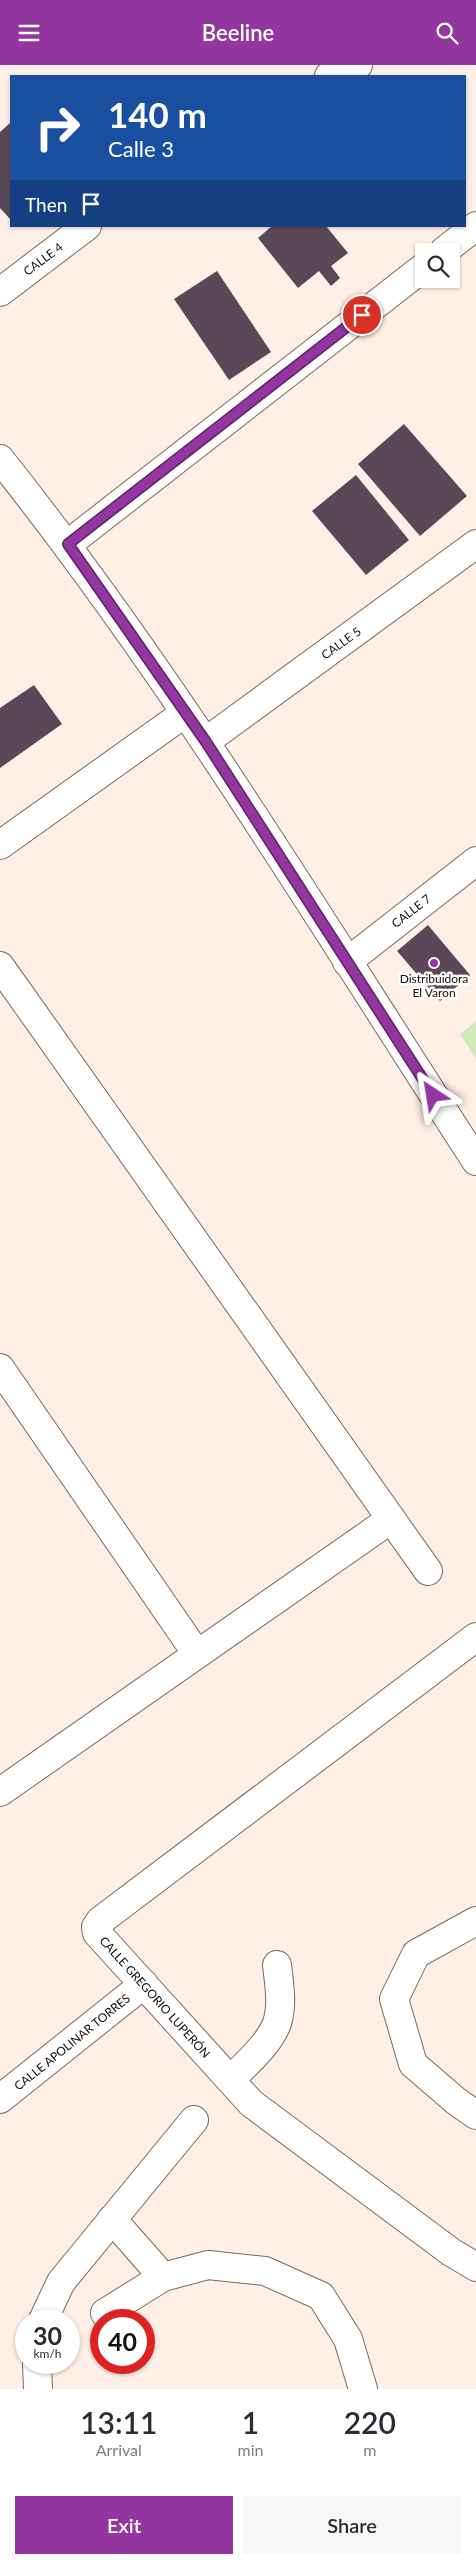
<!DOCTYPE html>
<meta charset="utf-8">
<style>
:root{--surface:#fff;--page:#f7f7f7;--text:#2b2b33;--muted:#7c7c81;--accent:#94369f}
body{margin:0;font-family:Lato,sans-serif;background:var(--page);color:var(--text);height:100vh;display:flex;flex-direction:column;font-size:19px;white-space:nowrap}
*{box-sizing:border-box;margin:0}
p{font-size:16px;color:var(--muted)}
.icon{flex:none;width:28px;height:28px;fill:none;stroke:currentColor;stroke-width:2;stroke-linecap:round;stroke-linejoin:round}
.map{position:relative;height:2324px;overflow:hidden}
.details{display:flex;flex-direction:column;background:var(--surface);flex:1}
.details>*{flex:none}
.guide{position:absolute;left:10px;top:10px;width:456px;height:152px;border-radius:0px;box-shadow:0 1px 4px #0004;background:#1a4fa0;color:#fff;overflow:hidden}
.buttons{position:absolute;left:415px;top:178px;display:grid;gap:10px}
.buttons a{display:grid;place-items:center;width:45px;height:45px;border-radius:0px;background:var(--surface);box-shadow:0 1px 4px #0004;font-size:25px}
.speed{position:absolute;left:15px;top:2244px;display:flex;gap:10px;font-size:25px;font-weight:700;text-align:center}
.speed>*{display:grid;place-content:center;width:65px;height:65px;border-radius:50%;background:var(--surface);box-shadow:0 1px 4px #0004;line-height:1}
.speed small{font-size:12px;font-weight:400}
.speed .limit{border:8px solid #d22;background:#fff;color:#111}
.pin{position:absolute;display:grid;place-items:center;width:42px;height:42px;color:#fff;margin:-21px;border:2px solid #fff;border-radius:50%;box-shadow:0 1px 5px #0007}
.me{position:absolute;width:55px;margin:-28px;rotate:327deg;stroke-linejoin:round;filter:drop-shadow(0 0 4px #0008)}
.turn{display:flex;align-items:center;gap:18px;height:105px;padding:0 15px;font-size:22px}
.turn .icon{width:65px;height:65px;stroke-width:2.5}
.turn b{display:block;font-size:35px;line-height:42px}
.then{display:flex;align-items:center;height:48px;padding:0 15px;background:#0003;gap:10px;font-size:19px}
.eta{display:flex;justify-content:space-evenly;align-items:center;height:85px;text-align:center}
.eta b{font-size:30px;font-weight:600;line-height:35px}
.action{display:flex;gap:10px;margin-top:auto;padding:10px 15px}
.action a{flex:1;height:58px;border-radius:0px;background:var(--accent);color:#fff;font-size:20px;font-weight:600;line-height:58px;text-align:center}
.action a+a{background:var(--page);color:var(--text)}
header{display:flex;justify-content:space-between;align-items:center;height:65px;padding:0 15px;background:var(--accent);color:#fff;font-size:22px;font-weight:600}
.map>svg:first-child{display:block}
.green{fill:#ceeab7}
.building{fill:#5b4857}
.lines{fill:none;stroke-linecap:round;stroke-linejoin:round}
.minor-casing{stroke:#7c685a;stroke-width:30}
.tertiary-casing{stroke:#7c685a;stroke-width:30}
.minor{stroke:#fff;stroke-width:28}
.tertiary{stroke:#fff;stroke-width:28}
.route-casing{stroke:#602367;stroke-width:12}
.route{stroke:#94369f;stroke-width:9}
.poi-dot{fill:#94369f;stroke:#fff;stroke-width:2}
.labels{text-anchor:middle;dominant-baseline:central;stroke-width:5;stroke-linejoin:round;paint-order:stroke}
.street-label{font-size:12px;fill:#150d08;stroke:#fff}
.poi-label{font-size:12px;fill:#150d08;stroke:#fff}
</style>
<header><svg class="icon" aria-label="menu" viewBox="0 0 24 24"><path d="M4 6h16M4 12h16M4 18h16"/></svg>Beeline<svg class="icon" aria-label="search" viewBox="0 0 24 24"><circle cx="10" cy="10" r="6"/><path d="M15 15l6 6"/></svg></header>
<div class="map">
<svg width="476" height="2324" viewBox="0 0 476 2324">
<rect width="100%" height="100%" fill="#fef0e6"/>
<path class="green" d="M 476,956 L 476,994 L 460,969 Z"/>
<path class="building" d="M 10,58 L 11,59 L 11,155 L 0,143 L 0,67 Z
M 272,161 L 326,161 L 348,188 L 331,201 L 340,213 L 331,221 L 319,206 L 298,223 L 258,173 Z
M 217,206 L 271,287 L 229,315 L 174,234 Z
M 404,359 L 467,431 L 420,471 L 358,399 Z
M 356,410 L 409,475 L 366,510 L 312,446 Z
M 34,620 L 62,659 L 0,703 L 0,643 Z
M 428,860 L 470,910 L 440,936 L 397,886 Z"/>
<g class="lines">
<defs>
<path id="minor" d="M 329,11 L 358,0
M 444,186 L 476,161
M 0,227 L 87,161
M 68,479 L 424,202
M 205,677 L 476,479
M 0,780 L 185,648
M 347,897 L 476,796
M 0,901 L 428,1506
M 0,1303 L 197,1589
M 476,1572 L 100,1856 L 96,1862 L 97,1868 L 251,2038 L 451,2187 L 476,2202
M 0,1727 L 391,1454
M 476,1856 L 416,1889 L 394,1934 L 413,1999 L 456,2036 L 476,2050
M 231,2015 C 246,1998 269,1980 277,1958 C 283,1940 279,1918 277,1900
M 0,2034 L 144,1919
M 112,2154 L 163,2212
M 105,2248 L 163,2212 L 208,2200 L 265,2206 L 321,2231 L 348,2274 L 363,2324
M 43,2255 L 61,2217 L 194,2055
M 37,2298 L 38,2324"/>
<path id="tertiary" d="M 0,394 C 176,615 322,859 476,1096"/>
</defs>
<use href="#minor" class="minor-casing"/>
<use href="#tertiary" class="tertiary-casing"/>
<use href="#minor" class="minor"/>
<use href="#tertiary" class="tertiary"/>
</g>
<g class="lines">
<defs>
<path id="route" d="M 362,250 L 68,479 L 206,677 L 433,1030"/>
</defs>
<use href="#route" class="route-casing"/>
<use href="#route" class="route"/>
</g>
<circle class="poi-dot" cx="434" cy="898" r="5"/>
<g class="labels">
<g class="street-label">
<text transform="translate(43 194) rotate(-37)">CALLE 4</text>
<text transform="translate(341 578) rotate(-36)">CALLE 5</text>
<text transform="translate(411 846) rotate(-38)">CALLE 7</text>
<text transform="translate(155 1932) rotate(48)">CALLE GREGORIO LUPERÓN</text>
<text transform="translate(72 1977) rotate(-39)">CALLE APOLINAR TORRES</text>
</g>
<g class="poi-label">
<text x="434" y="913">Distribuidora<tspan x="434" dy="14">El Varon</tspan></text>
</g>
</g>
</svg>
<div class="buttons">
<a><svg class="icon" aria-label="search" viewBox="0 0 24 24"><circle cx="10" cy="10" r="6"/><path d="M15 15l6 6"/></svg></a>
</div>
<div class="speed"><div>30<small>km/h</small></div><div class="limit">40</div></div>
<div class="pin" style="left:362px;top:250px;background:#d93025"><svg class="icon" aria-label="arrive" viewBox="0 0 24 24"><path d="M6 21V4h12l-3 4 3 4H6"/></svg></div>
<svg class="me" style="left:433px;top:1030px" viewBox="-20 -20 40 40"><path d="M0-17L14 15 0 8-14 15z" fill="#94369f" stroke="#fff" stroke-width="4"/></svg>
<div class="guide">
<div class="turn"><svg class="icon" aria-label="right" viewBox="0 0 24 24"><path d="M7 20v-9h11M14 6l5 5-5 5"/></svg><div><b>140 m</b>Calle 3</div></div>
<div class="then">Then<svg class="icon" aria-label="arrive" viewBox="0 0 24 24"><path d="M6 21V4h12l-3 4 3 4H6"/></svg></div>
</div>
</div>
<section class="details">
<div class="eta">
<div><b>13:11</b><p>Arrival</p></div>
<div><b>1</b><p>min</p></div>
<div><b>220</b><p>m</p></div>
</div>
<div class="action"><a>Exit</a><a>Share</a></div>
</section>
